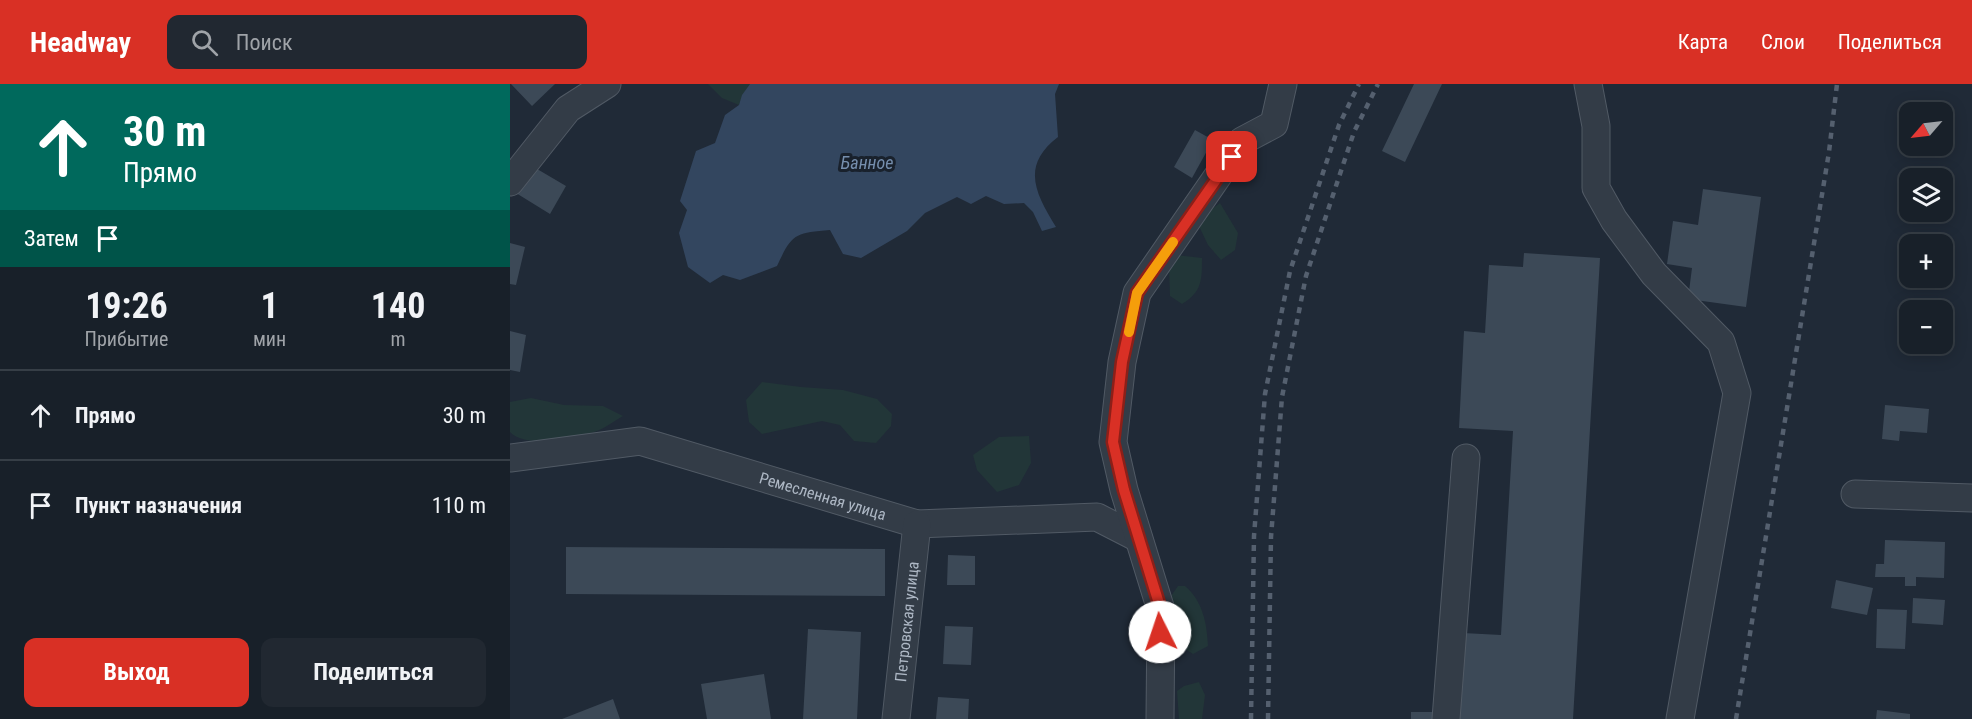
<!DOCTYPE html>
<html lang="ru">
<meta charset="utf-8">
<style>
:root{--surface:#182029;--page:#212831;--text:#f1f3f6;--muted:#9fa3a8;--line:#363e46;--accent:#d93025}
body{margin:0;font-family:"Roboto Condensed",sans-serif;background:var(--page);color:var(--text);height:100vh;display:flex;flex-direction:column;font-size:22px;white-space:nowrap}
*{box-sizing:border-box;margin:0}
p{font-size:20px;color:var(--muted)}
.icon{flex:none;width:33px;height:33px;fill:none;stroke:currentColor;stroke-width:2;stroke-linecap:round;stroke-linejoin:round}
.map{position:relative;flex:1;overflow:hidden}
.side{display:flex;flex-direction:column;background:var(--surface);width:510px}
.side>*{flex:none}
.banner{background:#00695c;color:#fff;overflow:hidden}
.needle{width:39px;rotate:242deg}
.fabs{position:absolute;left:1389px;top:18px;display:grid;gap:12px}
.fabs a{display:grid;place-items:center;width:54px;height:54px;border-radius:12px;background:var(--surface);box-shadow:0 3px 15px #0003,0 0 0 2px var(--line);font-size:30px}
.pin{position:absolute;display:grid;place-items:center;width:51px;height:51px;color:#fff;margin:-26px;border-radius:12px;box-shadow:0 3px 9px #0006}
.me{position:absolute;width:66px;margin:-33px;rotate:356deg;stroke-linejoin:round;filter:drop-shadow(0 0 4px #0008)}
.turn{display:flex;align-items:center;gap:21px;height:126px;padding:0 24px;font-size:27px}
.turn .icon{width:78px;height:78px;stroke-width:2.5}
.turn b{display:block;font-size:42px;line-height:51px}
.then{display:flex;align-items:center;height:57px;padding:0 24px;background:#0003;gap:12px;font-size:22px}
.eta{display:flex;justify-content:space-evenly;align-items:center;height:102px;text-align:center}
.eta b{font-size:36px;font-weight:700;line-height:42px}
.cta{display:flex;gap:12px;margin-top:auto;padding:12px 24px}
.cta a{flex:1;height:69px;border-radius:12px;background:var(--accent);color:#fff;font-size:24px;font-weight:700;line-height:69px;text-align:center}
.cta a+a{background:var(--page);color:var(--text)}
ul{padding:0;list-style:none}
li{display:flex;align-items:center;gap:18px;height:90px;padding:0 24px;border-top:2px solid var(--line)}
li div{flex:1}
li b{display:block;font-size:22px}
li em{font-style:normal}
header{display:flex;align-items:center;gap:36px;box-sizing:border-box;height:84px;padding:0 30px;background:var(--accent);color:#fff}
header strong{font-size:28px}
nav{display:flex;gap:33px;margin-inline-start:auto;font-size:21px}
.search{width:420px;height:54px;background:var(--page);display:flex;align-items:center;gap:15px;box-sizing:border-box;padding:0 21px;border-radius:12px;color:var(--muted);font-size:22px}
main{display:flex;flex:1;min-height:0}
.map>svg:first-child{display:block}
.green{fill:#223638}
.water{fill:#33465f}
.building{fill:#3c4957}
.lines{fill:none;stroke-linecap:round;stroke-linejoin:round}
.minor-casing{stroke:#515a65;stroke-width:29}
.minor{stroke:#333c47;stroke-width:27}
.rail{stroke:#55606f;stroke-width:4.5;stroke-dasharray:6 6;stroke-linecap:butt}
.route-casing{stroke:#8d1f18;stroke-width:15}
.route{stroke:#d93025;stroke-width:10}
.slow{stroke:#f59e0b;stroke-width:10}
.labels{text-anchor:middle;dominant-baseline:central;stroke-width:6;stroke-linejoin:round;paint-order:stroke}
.street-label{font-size:16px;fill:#adb7c4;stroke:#19212c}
.water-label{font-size:18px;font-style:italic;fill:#758ead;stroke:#19212c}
</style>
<header>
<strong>Headway</strong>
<div class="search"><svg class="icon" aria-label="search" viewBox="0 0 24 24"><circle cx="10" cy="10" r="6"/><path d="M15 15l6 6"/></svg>Поиск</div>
<nav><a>Карта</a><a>Слои</a><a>Поделиться</a></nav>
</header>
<main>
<section class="side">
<div class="banner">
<div class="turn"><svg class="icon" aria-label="ahead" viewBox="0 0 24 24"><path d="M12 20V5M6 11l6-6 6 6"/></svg><div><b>30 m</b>Прямо</div></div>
<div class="then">Затем<svg class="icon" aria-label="arrive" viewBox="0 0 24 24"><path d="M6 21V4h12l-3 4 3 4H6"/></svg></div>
</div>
<div class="eta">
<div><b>19:26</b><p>Прибытие</p></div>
<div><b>1</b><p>мин</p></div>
<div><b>140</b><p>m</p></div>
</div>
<ul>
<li><svg class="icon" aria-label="ahead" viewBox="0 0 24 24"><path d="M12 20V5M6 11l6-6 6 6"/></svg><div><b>Прямо</b></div><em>30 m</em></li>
<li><svg class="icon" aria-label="arrive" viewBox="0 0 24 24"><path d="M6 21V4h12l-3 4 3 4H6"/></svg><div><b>Пункт назначения</b></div><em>110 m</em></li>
</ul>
<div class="cta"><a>Выход</a><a>Поделиться</a></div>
</section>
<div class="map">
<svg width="1462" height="635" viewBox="0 0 1462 635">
<rect width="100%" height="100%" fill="#202a37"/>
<path class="green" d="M 198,0 L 240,0 L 233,11 L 229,21 L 212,14 Z
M 710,119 L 728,149 L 725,166 L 711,176 L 698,161 L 688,140 L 698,128 Z
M 666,171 L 692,174 C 692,196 692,208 672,220 L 660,212 L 659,183 Z
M 252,298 L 291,303 L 333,306 L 367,315 L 382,330 L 381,342 L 366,359 L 344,357 L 330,341 L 312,337 L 252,350 L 239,338 L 236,316 Z
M 21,314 L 54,321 L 93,322 L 113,332 C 104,337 94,345 84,348 C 63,355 17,365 0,348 L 0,318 Z
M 519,352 L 521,379 L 509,401 L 487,408 L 467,386 L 463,371 L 489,353 Z
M 668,502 L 675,502 C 693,517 697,540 698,562 L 683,570 L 672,563 L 665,563 L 657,557 L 659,515 Z
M 689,598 L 695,611 L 692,635 L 669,635 L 667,607 L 674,602 Z"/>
<path class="water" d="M 240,0 L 549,0 L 545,10 L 548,53 C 510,82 526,110 546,143 L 532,147 L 523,128 L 514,119 L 494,120 L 476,112 L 461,120 L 447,113 L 415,129 L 397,147 L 351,174 L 333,170 L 320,146 C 284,149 282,150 267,182 L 230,196 L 213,191 L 200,199 L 178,183 L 169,149 L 177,126 L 170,117 L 186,67 L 205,59 L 215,31 L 229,21 L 232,11 Z"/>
<path class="building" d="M 1,0 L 45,0 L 22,22 Z
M 904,0 L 932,0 L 895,78 L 872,67 Z
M 685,46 L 703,56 L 682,94 L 664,83 Z
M 22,82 L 56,102 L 40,130 L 6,109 Z
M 1193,105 L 1251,113 L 1236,223 L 1178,215 L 1182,184 L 1157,180 L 1163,137 L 1188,141 Z
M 0,159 L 15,163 L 6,201 L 0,200 Z
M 1014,169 L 1090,174 L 1063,635 L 948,635 L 953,549 L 991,551 L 1003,347 L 949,344 L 954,247 L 975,249 L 979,181 L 1013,183 Z
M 0,247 L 16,251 L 10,288 L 0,286 Z
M 1375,321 L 1419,325 L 1417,349 L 1390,347 L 1389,357 L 1372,355 Z
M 1375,456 L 1435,458 L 1434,494 L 1406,493 L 1406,502 L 1395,502 L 1395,493 L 1365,493 L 1366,480 L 1374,480 Z
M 56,463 L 375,465 L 375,512 L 56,510 Z
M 438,471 L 465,472 L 465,501 L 437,501 Z
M 1326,496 L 1363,504 L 1357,531 L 1321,524 Z
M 1403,514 L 1435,516 L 1433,541 L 1402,539 Z
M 1367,525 L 1397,526 L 1395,565 L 1366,564 Z
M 435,542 L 463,543 L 461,581 L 433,580 Z
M 298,545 L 351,548 L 347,635 L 293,635 Z
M 254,590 L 261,635 L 197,635 L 191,600 Z
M 428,613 L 459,615 L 458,635 L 426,635 Z
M 103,615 L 110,635 L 52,635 Z
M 1367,626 L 1400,630 L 1400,635 L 1366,635 Z
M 901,628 L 924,628 L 924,635 L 901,635 Z"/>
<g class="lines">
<defs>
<g id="minor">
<path d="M 1078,0 L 1086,42 L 1086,104 L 1104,136 L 1144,190 L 1211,258 L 1227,309 L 1170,635"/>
<path d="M 0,98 L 58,25 L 97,0"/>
<path id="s1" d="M 0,374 L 130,357 L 407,440 L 587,433 L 628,454"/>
<path d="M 1345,410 L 1462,414"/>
<path id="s2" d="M 386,635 L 407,440"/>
<path d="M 650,635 L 651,526 L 614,406 L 603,358 L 612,278 L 627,209 L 732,57 L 764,40 L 773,0"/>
<path d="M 936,635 L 956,374"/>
</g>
</defs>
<use href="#minor" class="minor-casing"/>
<use href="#minor" class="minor"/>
<path class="rail" d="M 741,635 L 744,452 L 755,310 L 780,187 L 829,41 L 849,0
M 758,635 L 761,453 L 772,313 L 796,192 L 844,48 L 868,0
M 1226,635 L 1319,68 L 1327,0"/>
</g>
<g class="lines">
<defs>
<path id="route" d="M 650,548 L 651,526 L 614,406 L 603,358 L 612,278 L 627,209 L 722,73"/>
</defs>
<use href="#route" class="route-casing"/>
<use href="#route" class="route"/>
<path class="slow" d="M 619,248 L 627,209 L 663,158"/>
</g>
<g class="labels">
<g class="street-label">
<text stroke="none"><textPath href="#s1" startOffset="322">Ремесленная улица</textPath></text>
<text stroke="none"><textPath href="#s2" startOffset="98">Петровская улица</textPath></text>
</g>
<g class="water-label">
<text x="357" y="78">Банное</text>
</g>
</g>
</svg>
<div class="fabs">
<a><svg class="needle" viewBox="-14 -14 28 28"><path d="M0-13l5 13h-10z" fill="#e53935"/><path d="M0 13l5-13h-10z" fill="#9fa3a8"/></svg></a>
<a><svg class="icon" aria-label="layers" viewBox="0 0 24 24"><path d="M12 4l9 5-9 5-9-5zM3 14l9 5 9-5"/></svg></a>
<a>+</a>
<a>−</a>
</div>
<div class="pin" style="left:722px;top:73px;background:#d93025"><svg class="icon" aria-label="arrive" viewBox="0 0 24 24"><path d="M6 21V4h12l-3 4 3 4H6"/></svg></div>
<svg class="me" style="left:650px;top:548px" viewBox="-20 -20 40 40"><circle r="19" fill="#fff"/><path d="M0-13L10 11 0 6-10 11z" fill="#d93025"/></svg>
</div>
</main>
